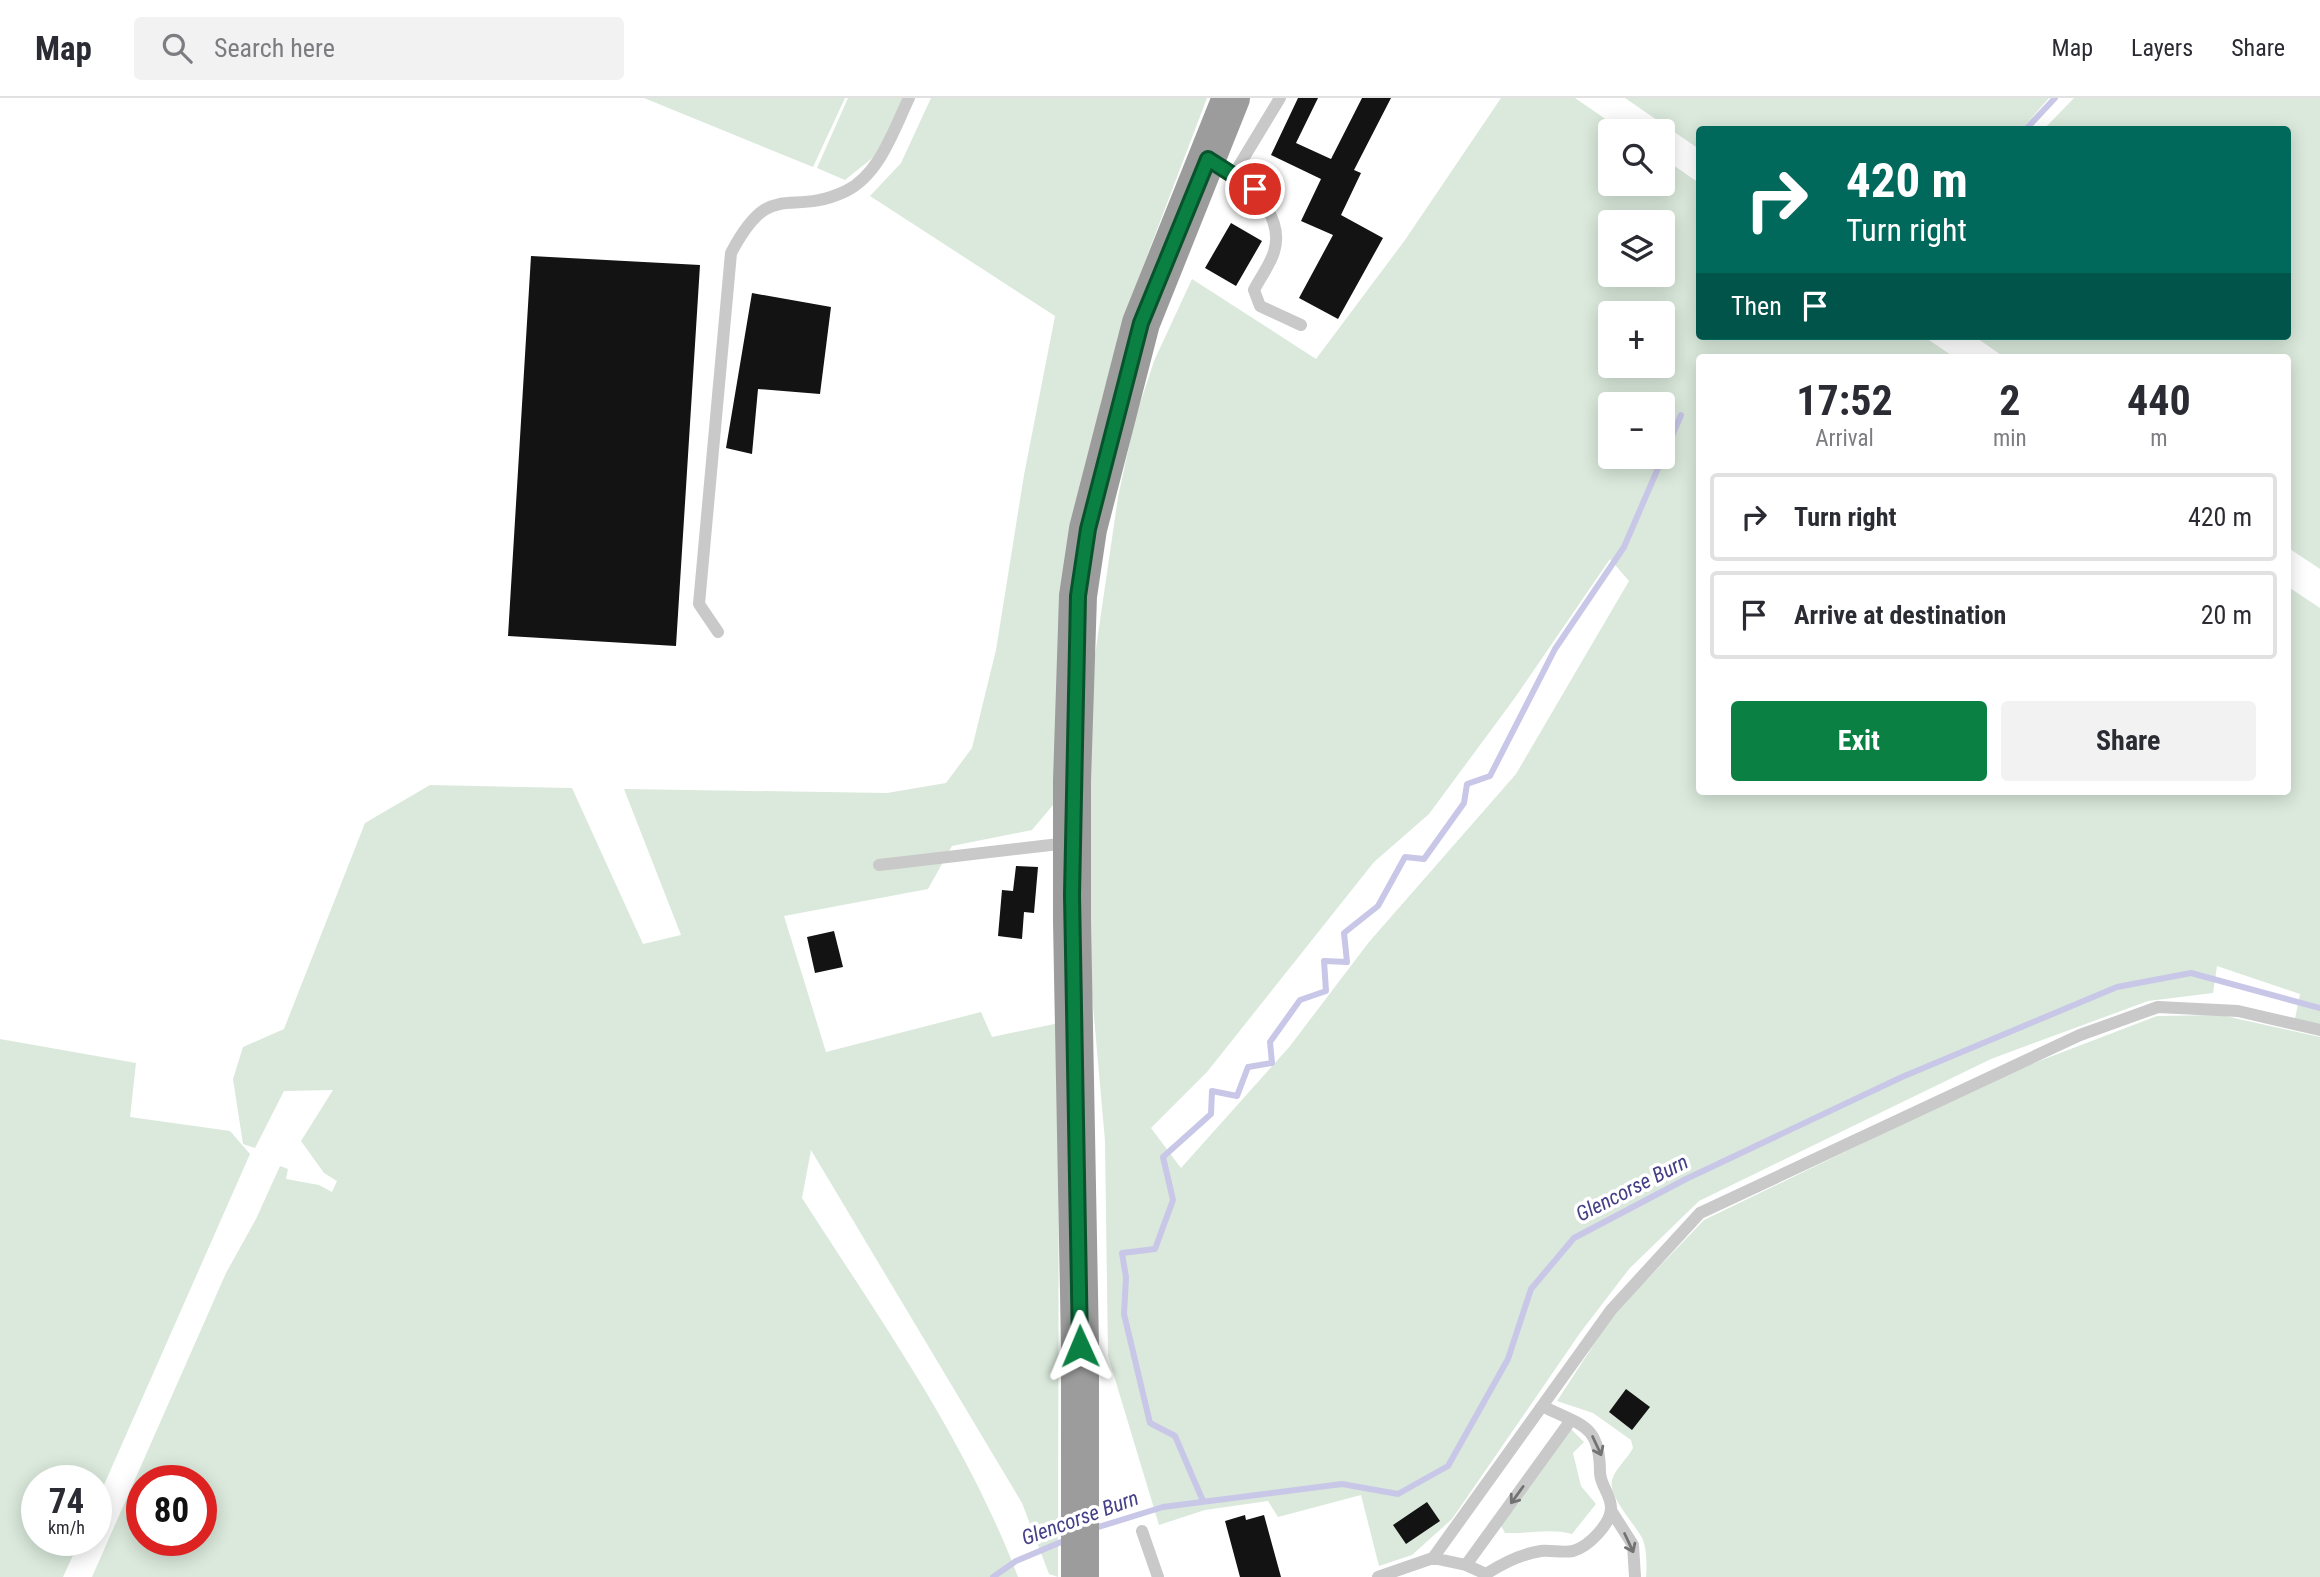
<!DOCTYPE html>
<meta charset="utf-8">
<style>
:root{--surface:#fff;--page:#f2f2f3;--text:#2b2b33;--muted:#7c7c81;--line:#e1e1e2;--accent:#0b8043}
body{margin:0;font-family:"Roboto Condensed",sans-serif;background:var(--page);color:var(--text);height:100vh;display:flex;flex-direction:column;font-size:26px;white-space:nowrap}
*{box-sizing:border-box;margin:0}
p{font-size:23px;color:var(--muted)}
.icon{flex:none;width:38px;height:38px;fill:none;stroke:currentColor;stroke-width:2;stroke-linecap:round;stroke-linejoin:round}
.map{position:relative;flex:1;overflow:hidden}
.drawer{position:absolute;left:1696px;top:256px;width:595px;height:441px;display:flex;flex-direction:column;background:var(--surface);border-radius:7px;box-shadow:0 4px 18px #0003}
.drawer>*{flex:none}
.top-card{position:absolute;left:1696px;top:28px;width:595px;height:214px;border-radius:7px;box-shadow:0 4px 18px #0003;background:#00695c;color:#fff;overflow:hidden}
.controls{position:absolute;left:1598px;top:21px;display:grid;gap:14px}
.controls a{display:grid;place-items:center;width:77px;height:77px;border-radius:7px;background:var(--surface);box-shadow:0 4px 18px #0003;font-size:35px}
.speed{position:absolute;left:21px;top:1367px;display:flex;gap:14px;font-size:35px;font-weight:700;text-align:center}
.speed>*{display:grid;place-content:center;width:91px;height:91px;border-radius:50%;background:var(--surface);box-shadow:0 4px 18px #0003;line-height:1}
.speed small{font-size:18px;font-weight:400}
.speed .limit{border:10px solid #d22;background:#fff;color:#111}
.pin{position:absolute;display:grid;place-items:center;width:60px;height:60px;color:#fff;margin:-30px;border:4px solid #fff;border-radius:50%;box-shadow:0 2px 7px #0007}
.me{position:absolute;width:77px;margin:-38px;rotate:359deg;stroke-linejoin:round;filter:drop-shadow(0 0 5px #0008)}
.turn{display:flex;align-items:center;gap:24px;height:147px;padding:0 35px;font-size:32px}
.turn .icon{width:91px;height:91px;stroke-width:2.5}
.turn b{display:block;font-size:49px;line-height:60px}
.then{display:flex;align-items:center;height:66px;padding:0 35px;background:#0003;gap:14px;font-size:26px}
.eta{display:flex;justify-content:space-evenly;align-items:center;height:119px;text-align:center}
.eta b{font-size:42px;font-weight:700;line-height:49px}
.cta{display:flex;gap:14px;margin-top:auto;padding:14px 35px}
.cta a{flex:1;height:80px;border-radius:7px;background:var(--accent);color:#fff;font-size:28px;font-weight:700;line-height:80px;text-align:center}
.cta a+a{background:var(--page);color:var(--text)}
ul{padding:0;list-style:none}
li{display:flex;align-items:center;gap:21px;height:88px;margin:0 14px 10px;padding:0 21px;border:4px solid var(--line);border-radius:7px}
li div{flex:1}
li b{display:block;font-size:26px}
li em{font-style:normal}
header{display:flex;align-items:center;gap:42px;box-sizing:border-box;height:98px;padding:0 35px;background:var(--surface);border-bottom:2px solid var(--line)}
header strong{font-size:33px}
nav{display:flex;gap:38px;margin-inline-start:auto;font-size:24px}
.search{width:490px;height:63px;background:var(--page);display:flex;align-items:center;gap:18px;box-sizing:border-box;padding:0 24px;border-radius:7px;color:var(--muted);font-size:26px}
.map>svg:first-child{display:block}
.green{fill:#dae9dc;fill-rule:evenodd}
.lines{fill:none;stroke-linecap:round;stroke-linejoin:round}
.stream{stroke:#c9c7e8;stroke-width:6}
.building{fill:#131313}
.service{stroke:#c9c9c9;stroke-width:12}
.trunk{stroke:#9c9c9c;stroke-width:38}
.oneway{stroke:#737373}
.route-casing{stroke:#07532c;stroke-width:18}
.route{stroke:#0b8043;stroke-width:12}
.labels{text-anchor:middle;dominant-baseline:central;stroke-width:7;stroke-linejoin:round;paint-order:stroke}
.water-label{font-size:21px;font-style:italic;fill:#444087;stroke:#fff}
</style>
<header>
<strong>Map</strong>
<div class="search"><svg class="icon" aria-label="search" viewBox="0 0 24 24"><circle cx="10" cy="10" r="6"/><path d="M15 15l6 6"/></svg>Search here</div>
<nav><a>Map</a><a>Layers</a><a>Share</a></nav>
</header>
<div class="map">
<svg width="2320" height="1479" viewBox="0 0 2320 1479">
<rect width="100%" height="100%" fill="#fff"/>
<path class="green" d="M 644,0 L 845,0 L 813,69 Z
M 848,0 L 905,0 L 876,57 L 845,82 L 817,70 Z
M 931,0 L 1207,0 L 1128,208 L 1101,304 L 1070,461 L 1053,707 L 1032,732 L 952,748 L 928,791 L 784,818 L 826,954 L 981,914 L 992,939 L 1059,925 L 1058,1479 L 1049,1476 L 1022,1405 L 811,1052 L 802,1100 C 881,1223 966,1342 1018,1479 L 92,1479 L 226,1175 L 256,1121 L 280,1068 L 288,1071 L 286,1081 L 319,1087 L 332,1094 L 337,1083 L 324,1075 L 301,1043 L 333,992 L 284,993 L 255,1050 L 243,1046 L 233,981 L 243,949 L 284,931 L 365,725 L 430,687 L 572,690 L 643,846 L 681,837 L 624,691 L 887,695 L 946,685 L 972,650 L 996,552 L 1024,377 L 1055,218 L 870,98 L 901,65 ZM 142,1382 L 201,1382 L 201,1442 L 142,1442 Z
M 1501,0 L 1575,0 L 1623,33 L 1610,33 L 1610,86 L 1662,86 L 1663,60 L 1699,85 L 1699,238 L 1923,238 L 1954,259 L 1699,259 L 1699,693 L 2287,693 L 2287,488 L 2320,510 L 2320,926 L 2295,921 L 2300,896 L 2217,868 L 2213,895 L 2148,903 L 1991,961 L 1699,1103 L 1629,1171 L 1580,1235 L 1452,1421 L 1412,1457 L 1379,1468 L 1361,1397 L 1278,1419 L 1268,1403 L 1205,1412 L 1159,1427 L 1108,1258 L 1105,1043 L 1090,874 L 1089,708 L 1093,571 L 1118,399 L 1135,321 L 1154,263 L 1192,181 L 1316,261 L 1405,142 ZM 1610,124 L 1662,124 L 1662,177 L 1610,177 ZM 1610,215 L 1662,215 L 1662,268 L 1610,268 ZM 1610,306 L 1662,306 L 1662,359 L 1610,359 ZM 1610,461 L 1629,483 L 1516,676 L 1369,844 L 1290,948 L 1181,1070 L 1151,1030 L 1207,974 L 1374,764 L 1429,716 L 1514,601 Z
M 1625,0 L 2049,0 L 2022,31 L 1699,32 L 1699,51 Z
M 2074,0 L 2320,0 L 2320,471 L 2287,449 L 2287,259 L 2004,259 L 1974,238 L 2287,238 L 2287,32 L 2044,31 Z
M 2221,917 L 2320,939 L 2320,1479 L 1646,1479 C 1647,1468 1647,1450 1642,1440 C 1635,1426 1608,1399 1612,1382 C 1615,1371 1628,1360 1633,1350 L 1631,1342 L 1593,1315 L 1557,1303 L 1613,1217 L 1704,1122 L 2008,975 L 2157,918 Z
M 0,941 L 136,965 L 130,1019 L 230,1033 L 250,1056 L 96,1405 L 96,1382 L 37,1382 L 37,1442 L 80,1442 L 63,1479 L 0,1479 Z
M 1571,1331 L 1584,1344 L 1573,1355 L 1581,1388 L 1596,1406 L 1572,1436 C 1550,1430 1528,1436 1505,1435 L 1500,1426 Z"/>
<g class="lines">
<path class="stream" d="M 2025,32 L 2055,0
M 1203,1403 L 1175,1338 L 1150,1325 L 1124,1216 L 1126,1179 L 1122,1155 L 1155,1151 L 1173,1102 L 1163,1059 L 1211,1016 L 1212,993 L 1237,998 L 1248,969 L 1272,965 L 1270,944 L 1300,902 L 1326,893 L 1324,863 L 1347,864 L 1344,835 L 1378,808 L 1405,759 L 1424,761 L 1464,705 L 1467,686 L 1490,678 L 1555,551 L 1624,449 L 1681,317
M 1092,1431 L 1163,1409 L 1342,1386 L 1398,1396 L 1448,1368 L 1508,1261 L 1531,1191 L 1574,1140 L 1686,1081 L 1902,979 L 2117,889 L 2191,875 L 2320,910
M 993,1479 L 1016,1463 L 1066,1442"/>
</g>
<path class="building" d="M 1298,0 L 1318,0 L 1296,45 L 1331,61 L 1362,0 L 1391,0 L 1354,72 L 1361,75 L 1341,117 L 1383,140 L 1338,221 L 1299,200 L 1333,137 L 1301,123 L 1321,81 L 1271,57 Z
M 1231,125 L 1262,143 L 1236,188 L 1205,170 Z
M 531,158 L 700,167 L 676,548 L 508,538 Z
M 752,195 L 831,209 L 820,296 L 758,291 L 752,356 L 726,350 Z
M 1016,768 L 1038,769 L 1034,815 L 1024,814 L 1022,841 L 998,838 L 1002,792 L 1013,793 Z
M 834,833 L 843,869 L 815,875 L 807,839 Z
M 1626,1291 L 1650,1309 L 1632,1332 L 1609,1314 Z
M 1427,1404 L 1440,1423 L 1406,1446 L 1393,1427 Z
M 1245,1417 L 1246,1422 L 1264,1417 L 1281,1479 L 1240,1479 L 1225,1423 Z"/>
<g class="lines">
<path class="service" d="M 1211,63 L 1234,76 L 1280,0
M 1234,76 C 1257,93 1284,122 1274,154 C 1270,167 1260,180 1254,192 L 1260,208 L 1301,227
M 718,534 L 699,506 L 731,155 C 772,78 787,121 846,93 C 880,76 894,31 909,0
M 879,767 L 1068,745
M 1612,1414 L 1633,1447 L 1635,1479
M 1142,1433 L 1158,1479
M 1433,1460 L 1466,1467 L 1486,1476 C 1503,1465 1520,1456 1541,1453 C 1551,1452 1563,1455 1573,1453 C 1588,1449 1611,1426 1611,1410 C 1611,1396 1601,1389 1600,1375 C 1600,1328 1584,1328 1544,1309
M 1466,1467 L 1571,1322
M 1378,1479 L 1433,1460 L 1611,1212 L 1700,1115 L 2080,937 L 2158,909 L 2238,913 L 2320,932"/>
<path class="trunk" d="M 1080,1479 L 1080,1248 L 1072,823 L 1072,683 L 1078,498 L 1088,431 L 1141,225 L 1231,0"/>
</g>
<defs><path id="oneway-shaft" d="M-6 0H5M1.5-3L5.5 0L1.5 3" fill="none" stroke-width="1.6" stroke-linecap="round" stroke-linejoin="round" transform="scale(1.75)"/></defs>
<g class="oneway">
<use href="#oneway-shaft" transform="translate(1597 1348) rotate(65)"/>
<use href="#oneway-shaft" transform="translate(1517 1397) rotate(126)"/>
<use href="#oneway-shaft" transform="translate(1629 1445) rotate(65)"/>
</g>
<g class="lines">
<defs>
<path id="route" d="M 1080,1248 L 1072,797 L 1078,498 L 1088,431 L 1141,225 L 1208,61 L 1255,91"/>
</defs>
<use href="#route" class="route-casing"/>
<use href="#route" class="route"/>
</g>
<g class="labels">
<g class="water-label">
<text transform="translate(1632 1090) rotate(-27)">Glencorse Burn</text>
<text transform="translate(1080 1420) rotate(-20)">Glencorse Burn</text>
</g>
</g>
</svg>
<div class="controls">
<a><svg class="icon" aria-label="search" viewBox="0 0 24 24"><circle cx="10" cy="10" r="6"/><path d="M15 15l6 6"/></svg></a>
<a><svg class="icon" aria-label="layers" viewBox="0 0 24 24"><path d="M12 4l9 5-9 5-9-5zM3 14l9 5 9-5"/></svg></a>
<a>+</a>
<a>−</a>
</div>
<div class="speed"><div>74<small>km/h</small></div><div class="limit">80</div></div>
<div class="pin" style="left:1255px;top:91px;background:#d93025"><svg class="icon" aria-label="arrive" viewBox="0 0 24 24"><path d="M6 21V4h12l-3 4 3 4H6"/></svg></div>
<svg class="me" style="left:1080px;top:1248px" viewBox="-20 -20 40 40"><path d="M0-17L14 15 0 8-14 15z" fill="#0b8043" stroke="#fff" stroke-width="4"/></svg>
<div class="top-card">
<div class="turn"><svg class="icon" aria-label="right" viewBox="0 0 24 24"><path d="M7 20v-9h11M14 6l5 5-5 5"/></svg><div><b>420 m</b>Turn right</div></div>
<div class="then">Then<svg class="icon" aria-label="arrive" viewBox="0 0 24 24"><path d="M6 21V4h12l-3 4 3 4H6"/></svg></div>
</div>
<section class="drawer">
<div class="eta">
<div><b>17:52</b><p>Arrival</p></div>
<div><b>2</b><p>min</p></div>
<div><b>440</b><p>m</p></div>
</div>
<ul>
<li><svg class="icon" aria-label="right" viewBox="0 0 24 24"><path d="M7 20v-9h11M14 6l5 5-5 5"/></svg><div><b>Turn right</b></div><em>420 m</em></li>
<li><svg class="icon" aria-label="arrive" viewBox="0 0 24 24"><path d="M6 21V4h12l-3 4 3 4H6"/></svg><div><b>Arrive at destination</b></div><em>20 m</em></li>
</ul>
<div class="cta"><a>Exit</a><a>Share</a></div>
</section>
</div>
